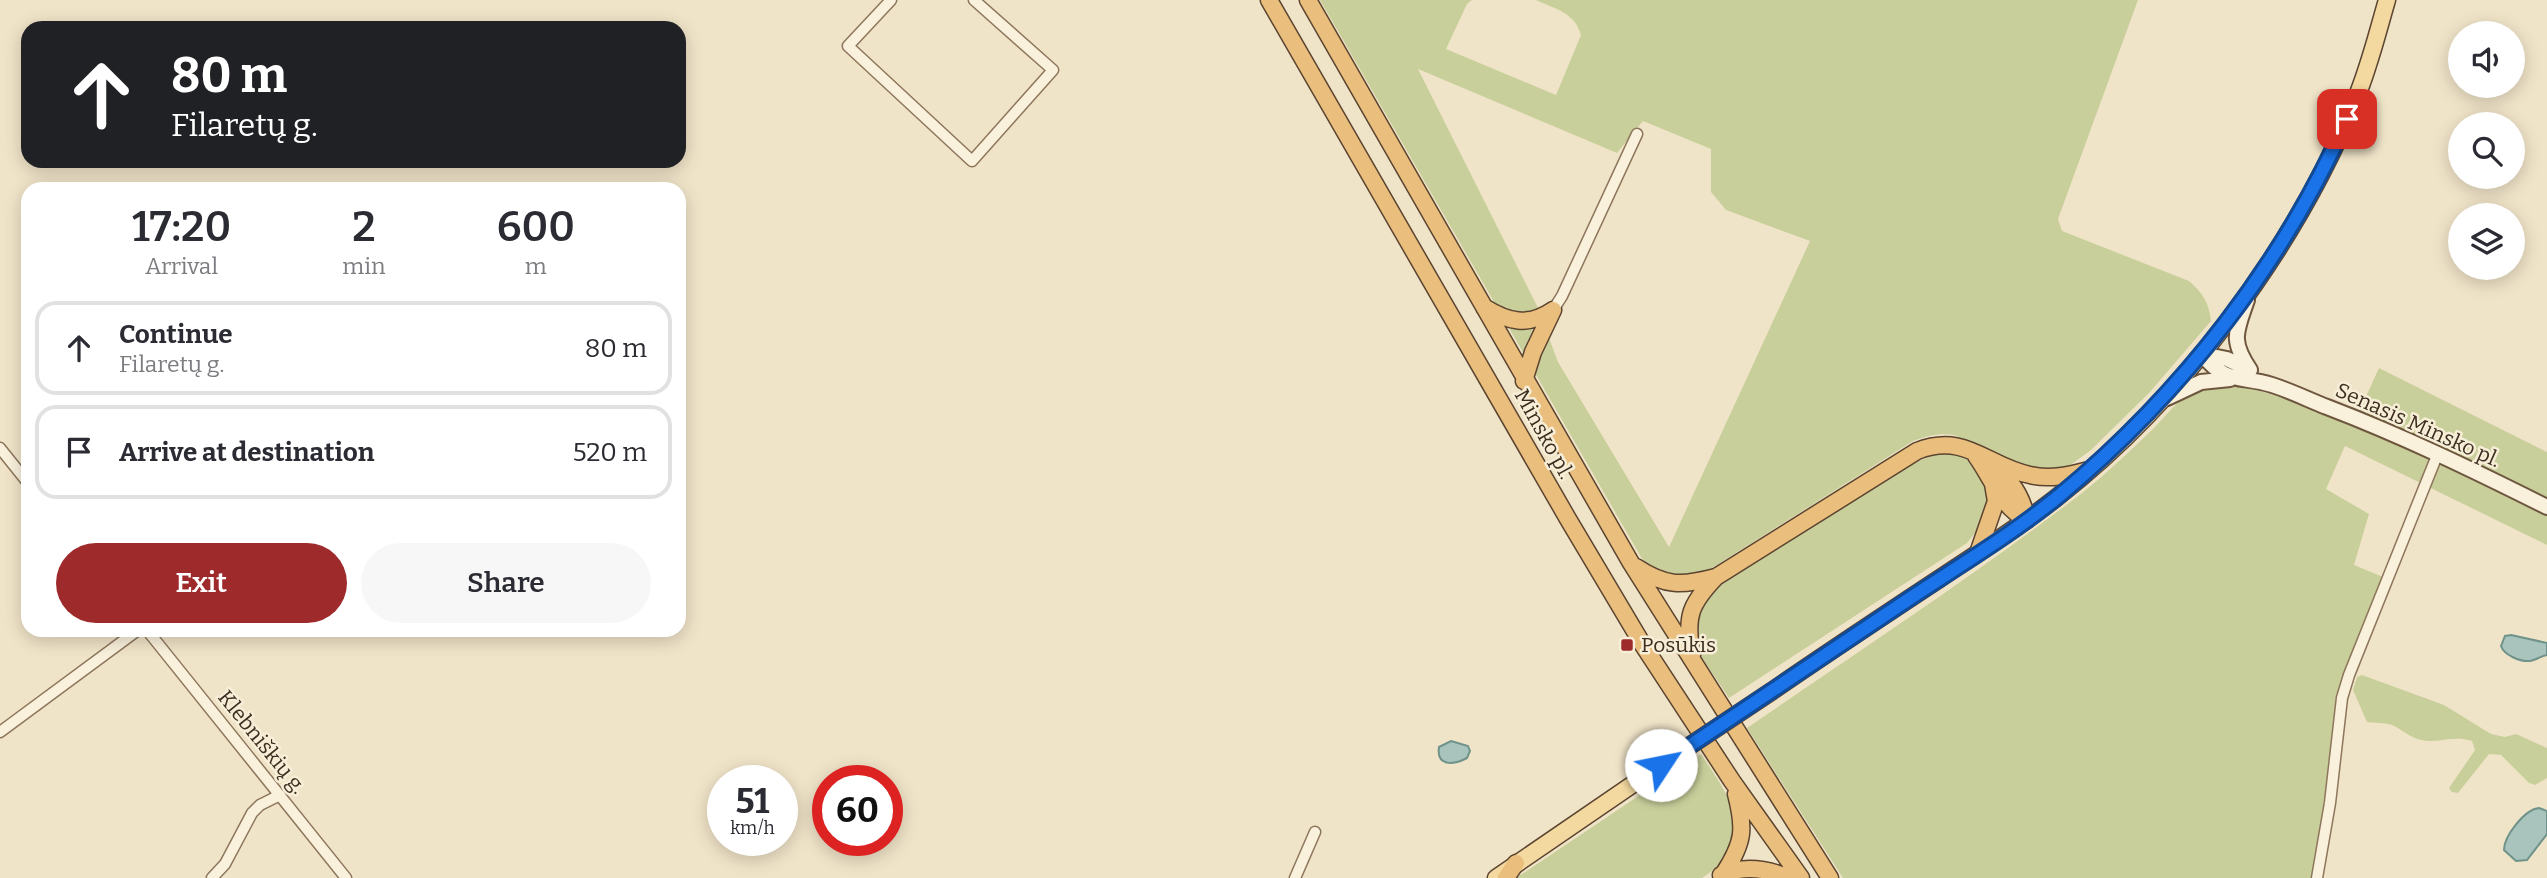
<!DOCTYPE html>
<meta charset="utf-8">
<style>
:root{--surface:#fff;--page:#f7f7f7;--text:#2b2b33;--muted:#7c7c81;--line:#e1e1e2;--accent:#9e2a2b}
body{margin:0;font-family:Bitter,serif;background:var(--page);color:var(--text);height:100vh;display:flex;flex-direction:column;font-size:26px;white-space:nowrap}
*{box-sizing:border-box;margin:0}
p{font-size:23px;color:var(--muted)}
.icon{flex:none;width:38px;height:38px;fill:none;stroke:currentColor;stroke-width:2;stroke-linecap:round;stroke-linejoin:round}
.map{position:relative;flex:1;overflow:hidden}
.sheet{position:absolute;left:21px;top:182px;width:665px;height:455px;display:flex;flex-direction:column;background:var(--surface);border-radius:21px;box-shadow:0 4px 18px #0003}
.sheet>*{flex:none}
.top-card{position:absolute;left:21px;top:21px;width:665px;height:147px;border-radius:21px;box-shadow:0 4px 18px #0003;background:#202124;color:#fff;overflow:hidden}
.buttons{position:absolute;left:2448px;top:21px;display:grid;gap:14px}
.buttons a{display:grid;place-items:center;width:77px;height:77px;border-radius:50%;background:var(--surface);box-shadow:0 4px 18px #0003;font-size:35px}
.speed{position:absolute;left:707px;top:765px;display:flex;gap:14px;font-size:35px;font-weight:700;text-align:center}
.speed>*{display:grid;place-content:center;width:91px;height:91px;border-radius:50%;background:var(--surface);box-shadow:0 4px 18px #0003;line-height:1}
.speed small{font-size:18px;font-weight:400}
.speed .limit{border:10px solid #d22;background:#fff;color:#111}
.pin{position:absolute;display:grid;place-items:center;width:60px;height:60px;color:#fff;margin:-30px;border-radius:14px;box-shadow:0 4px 10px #0006}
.me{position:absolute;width:77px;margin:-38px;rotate:56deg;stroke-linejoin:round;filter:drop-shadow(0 0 5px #0008)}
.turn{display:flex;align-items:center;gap:24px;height:147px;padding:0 35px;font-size:32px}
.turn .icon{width:91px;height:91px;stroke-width:2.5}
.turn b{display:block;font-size:49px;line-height:60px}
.eta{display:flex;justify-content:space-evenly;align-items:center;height:119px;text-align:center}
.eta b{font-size:42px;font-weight:600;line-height:49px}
.action{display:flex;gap:14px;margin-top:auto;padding:14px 35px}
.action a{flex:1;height:80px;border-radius:42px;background:var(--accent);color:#fff;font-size:28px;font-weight:600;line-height:80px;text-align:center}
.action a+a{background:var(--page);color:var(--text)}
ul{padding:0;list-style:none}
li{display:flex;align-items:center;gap:21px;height:94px;margin:0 14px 10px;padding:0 21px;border:4px solid var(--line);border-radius:21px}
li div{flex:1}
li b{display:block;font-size:26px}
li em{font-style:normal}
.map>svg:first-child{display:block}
.green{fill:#c9cf9b;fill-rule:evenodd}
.water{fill:#a9c4bc;stroke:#6f938a;stroke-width:2}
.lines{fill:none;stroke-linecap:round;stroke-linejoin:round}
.minor-casing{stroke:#8d765c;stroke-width:13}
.secondary-casing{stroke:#6f573f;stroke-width:18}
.primary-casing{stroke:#5b4430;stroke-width:19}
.trunk-casing{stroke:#5b4430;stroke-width:19}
.minor{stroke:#faf1dc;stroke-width:10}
.secondary{stroke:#faf1dc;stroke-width:14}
.primary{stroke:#f3d9a0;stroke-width:16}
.trunk{stroke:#eabe7c;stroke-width:16}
.primary-bridge-casing{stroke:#5b4430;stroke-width:19;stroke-linecap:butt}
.primary-bridge{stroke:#f3d9a0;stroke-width:16}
.route-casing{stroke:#114b97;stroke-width:18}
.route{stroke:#1a73e8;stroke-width:12}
.poi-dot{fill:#9e2a2b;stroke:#f7eed8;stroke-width:2.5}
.labels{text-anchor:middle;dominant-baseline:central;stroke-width:5;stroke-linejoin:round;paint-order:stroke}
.street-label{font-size:21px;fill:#3d2e20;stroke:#f7eed8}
.poi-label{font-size:21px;fill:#3d2e20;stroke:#f7eed8;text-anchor:start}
</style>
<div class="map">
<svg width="2547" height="878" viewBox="0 0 2547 878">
<rect width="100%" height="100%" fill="#f0e4c8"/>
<path class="green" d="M 1320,0 L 1472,0 L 1467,4 L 1446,49 L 1556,95 L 1581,35 C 1575,13 1556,9 1536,0 L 2138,0 L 2058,219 L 2062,231 L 2189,281 C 2203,293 2209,303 2211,321 L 2149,393 L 2091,450 L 2069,466 L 2056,471 L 2037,471 L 1954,435 C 1939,433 1928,436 1913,441 L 1704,573 C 1682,581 1656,576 1641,557 ZM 1418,69 L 1617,153 L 1643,121 L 1711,149 L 1711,192 L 1726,210 L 1810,241 L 1669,547 L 1558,362 L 1537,306 Z
M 2379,368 L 2547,452 L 2547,545 L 2345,446 L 2326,489 L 2369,514 L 2354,565 L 2383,577 L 2340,689 L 2336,707 L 2326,802 L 2314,878 L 1843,878 L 1747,728 C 1859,651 1974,576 2082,493 C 2107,473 2130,451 2153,429 C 2167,415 2182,394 2201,387 C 2236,375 2318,411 2354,423 Z
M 1938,453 L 1953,453 L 1974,461 L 1990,492 L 1984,522 L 1967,543 L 1729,698 L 1700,655 L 1695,617 L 1714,587 L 1902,468 Z
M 2362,675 L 2444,705 L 2491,734 L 2505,737 L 2516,734 L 2547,748 L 2547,778 L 2535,785 L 2529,783 L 2501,755 L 2489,754 L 2458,793 L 2452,792 L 2449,788 L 2475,750 L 2472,741 C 2456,736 2445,741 2429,741 C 2414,741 2406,732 2394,726 C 2387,722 2376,724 2367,722 L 2353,690 L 2357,677 Z
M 1701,754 C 1731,799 1762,840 1702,878 L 1516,878 Z"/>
<path class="water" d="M 2511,635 L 2547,643 L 2547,655 C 2541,656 2536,660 2530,661 C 2520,662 2504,655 2501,646 L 2505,636 Z
M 1451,741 L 1468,746 L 1470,751 L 1467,758 C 1454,765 1436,767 1439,747 Z
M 2539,808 L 2547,811 L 2547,834 L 2527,860 L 2516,861 L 2504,850 C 2504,836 2525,809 2539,808 Z"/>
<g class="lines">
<defs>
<path id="minor" d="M 891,0 L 848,46 L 972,161 L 1053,70 L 974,0
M 1553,310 L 1562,296 L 1637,134
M 0,448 L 28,483
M 147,630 L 346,878
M 0,732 L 138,630
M 212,878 L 225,864 L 252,813 L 260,805 L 280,795
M 1295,878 L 1315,832
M 2317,878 L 2330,803 L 2342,698 L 2349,675 L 2438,453"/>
<path id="secondary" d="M 2247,300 C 2236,332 2230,340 2250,370
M 2202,354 C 2226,385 2240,375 2272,385 C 2291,391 2309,400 2327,407 C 2403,436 2475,471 2547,507
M 2202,354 L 2227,359 L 2250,370
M 2167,398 L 2201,382 L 2230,379"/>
<path id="primary" d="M 1772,691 C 1827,653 1883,616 1939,579 C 1978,553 2019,527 2056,498 C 2182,400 2295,248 2355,101 C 2369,68 2377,34 2387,0
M 1496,878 L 1661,765"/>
<path id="trunk" d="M 1269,0 L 1568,519 L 1643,645 L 1732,781 L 1801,878
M 1308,0 L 1631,563 L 1830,878
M 1484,307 C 1508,322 1528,327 1553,310
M 1524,381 L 1533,352 L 1553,310
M 1976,456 C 1992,478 2001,507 2027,520
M 1993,464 C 2011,481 2022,495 2027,520
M 1978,553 L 1996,501 L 1993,484
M 1636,567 C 1666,587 1682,586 1716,577
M 1692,655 C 1685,617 1690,604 1716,577 L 1917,451 C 1966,432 1986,466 2030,475 C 2050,480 2070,475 2089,470
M 1724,873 C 1744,842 1745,829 1736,794
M 1721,875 C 1744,865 1766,868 1789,878
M 1506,878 L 1516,863"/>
</defs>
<use href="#minor" class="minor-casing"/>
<use href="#secondary" class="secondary-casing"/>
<use href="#primary" class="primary-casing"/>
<use href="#trunk" class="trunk-casing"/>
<use href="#minor" class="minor"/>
<use href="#secondary" class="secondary"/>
<use href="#primary" class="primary"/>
<use href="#trunk" class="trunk"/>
<defs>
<path id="primary-bridge" d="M 1661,765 L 1772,691"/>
</defs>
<use href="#primary-bridge" class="primary-bridge-casing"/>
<use href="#primary-bridge" class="primary-bridge"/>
</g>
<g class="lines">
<defs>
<path id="route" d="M 1661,765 C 1745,709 1828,653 1912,597 C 1962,564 2014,533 2060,495 C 2182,393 2283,264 2347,119"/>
</defs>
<use href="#route" class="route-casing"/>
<use href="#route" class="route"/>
</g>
<rect class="poi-dot" x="1620" y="638" width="14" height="14" rx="3.5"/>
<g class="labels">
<g class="street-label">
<text transform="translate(2418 425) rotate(24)">Senasis Minsko pl.</text>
<text transform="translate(1544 434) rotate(61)">Minsko pl.</text>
<text transform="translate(262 742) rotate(51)">Klebniškių g.</text>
</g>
<g class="poi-label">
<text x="1641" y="645">Posūkis</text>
</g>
</g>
</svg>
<div class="buttons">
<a><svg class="icon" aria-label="sound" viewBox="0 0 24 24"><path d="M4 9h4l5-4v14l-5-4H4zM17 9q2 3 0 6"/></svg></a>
<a><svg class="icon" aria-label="search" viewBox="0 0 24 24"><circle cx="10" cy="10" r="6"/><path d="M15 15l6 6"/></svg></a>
<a><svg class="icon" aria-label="layers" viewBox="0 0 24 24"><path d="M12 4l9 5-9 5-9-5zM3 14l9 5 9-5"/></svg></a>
</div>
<div class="speed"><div>51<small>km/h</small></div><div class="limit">60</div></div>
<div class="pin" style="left:2347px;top:119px;background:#d93025"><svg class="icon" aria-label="arrive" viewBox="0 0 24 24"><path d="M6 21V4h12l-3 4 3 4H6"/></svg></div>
<svg class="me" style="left:1661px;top:765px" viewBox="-20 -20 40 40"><circle r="19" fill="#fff"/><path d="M0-13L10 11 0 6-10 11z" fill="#1a73e8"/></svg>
<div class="top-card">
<div class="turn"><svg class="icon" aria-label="ahead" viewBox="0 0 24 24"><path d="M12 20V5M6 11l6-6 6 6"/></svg><div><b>80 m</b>Filaretų g.</div></div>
</div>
<section class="sheet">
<div class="eta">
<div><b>17:20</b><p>Arrival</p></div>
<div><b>2</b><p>min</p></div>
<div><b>600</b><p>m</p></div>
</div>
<ul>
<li><svg class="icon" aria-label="ahead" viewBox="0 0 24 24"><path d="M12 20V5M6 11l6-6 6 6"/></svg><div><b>Continue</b><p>Filaretų g.</p></div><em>80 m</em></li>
<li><svg class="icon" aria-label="arrive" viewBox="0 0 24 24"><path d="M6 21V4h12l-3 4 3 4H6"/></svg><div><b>Arrive at destination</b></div><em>520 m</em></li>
</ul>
<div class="action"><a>Exit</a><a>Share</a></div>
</section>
</div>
